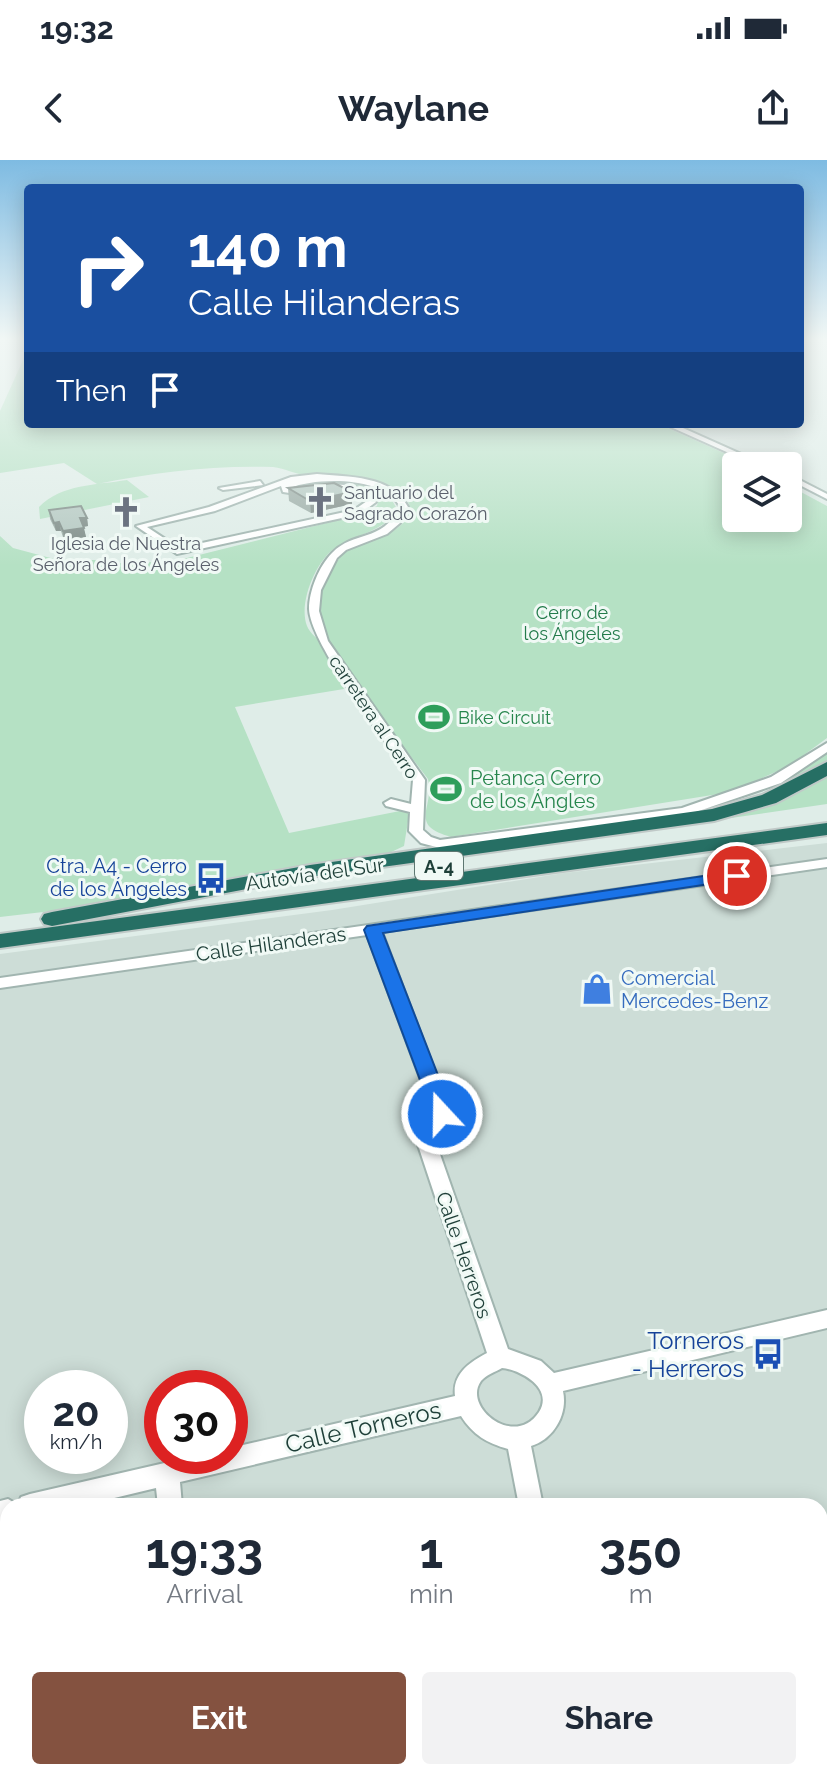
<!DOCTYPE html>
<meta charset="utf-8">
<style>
:root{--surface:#fff;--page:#f2f2f3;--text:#1f2937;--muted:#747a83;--accent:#845240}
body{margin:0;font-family:Raleway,sans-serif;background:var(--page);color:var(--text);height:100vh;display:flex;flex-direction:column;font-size:30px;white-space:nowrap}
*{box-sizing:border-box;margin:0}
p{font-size:26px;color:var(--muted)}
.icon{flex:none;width:44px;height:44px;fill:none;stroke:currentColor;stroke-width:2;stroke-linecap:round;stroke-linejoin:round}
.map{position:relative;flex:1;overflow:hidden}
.side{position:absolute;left:0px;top:1338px;width:828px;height:282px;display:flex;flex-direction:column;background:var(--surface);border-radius:24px 24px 0 0;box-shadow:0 4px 20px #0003}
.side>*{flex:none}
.hud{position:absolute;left:24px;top:24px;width:780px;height:244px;border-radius:8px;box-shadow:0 4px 20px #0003;background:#1a4fa0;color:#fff;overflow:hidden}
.controls{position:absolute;left:722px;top:292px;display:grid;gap:16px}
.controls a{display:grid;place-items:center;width:80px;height:80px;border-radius:8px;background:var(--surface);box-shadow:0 4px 20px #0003;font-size:40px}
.speed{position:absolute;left:24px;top:1210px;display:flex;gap:16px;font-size:40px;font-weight:700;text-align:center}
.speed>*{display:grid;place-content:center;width:104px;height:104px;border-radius:50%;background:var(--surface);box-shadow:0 4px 20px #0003;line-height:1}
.speed small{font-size:20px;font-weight:400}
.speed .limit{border:12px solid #d22;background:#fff;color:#111}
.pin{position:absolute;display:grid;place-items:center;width:68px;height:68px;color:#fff;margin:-34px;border:4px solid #fff;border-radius:50%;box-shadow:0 2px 8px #0007}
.me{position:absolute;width:88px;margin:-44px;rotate:339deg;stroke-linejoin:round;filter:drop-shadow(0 0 6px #0008)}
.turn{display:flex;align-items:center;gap:28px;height:168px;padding:0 32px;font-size:36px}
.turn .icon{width:104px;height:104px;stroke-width:2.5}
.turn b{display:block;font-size:56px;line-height:68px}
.then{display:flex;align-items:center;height:76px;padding:0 32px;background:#0003;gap:16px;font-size:30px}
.eta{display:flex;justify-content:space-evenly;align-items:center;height:136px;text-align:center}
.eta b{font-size:48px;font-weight:700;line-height:56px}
.primary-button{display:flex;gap:16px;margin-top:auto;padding:16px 32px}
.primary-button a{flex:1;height:92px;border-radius:8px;background:var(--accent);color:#fff;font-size:32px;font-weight:700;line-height:92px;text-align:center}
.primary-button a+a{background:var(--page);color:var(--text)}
.status{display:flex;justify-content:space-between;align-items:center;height:56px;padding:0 40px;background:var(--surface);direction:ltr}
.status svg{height:22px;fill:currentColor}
header{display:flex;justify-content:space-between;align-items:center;height:104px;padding:0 32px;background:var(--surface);font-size:36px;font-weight:700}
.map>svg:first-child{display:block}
.built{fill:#cdddd7;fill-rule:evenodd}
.green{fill:#b5e1c4}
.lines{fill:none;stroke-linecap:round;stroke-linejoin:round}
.street-casing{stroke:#a1b5b0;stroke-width:4}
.highway-casing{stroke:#c0c9c7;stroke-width:4}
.street{fill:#fff;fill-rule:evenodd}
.highway{fill:#266f64;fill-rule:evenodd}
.wall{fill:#9baca6}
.shaded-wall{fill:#7e8c87}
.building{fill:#b4c8c1;stroke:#7e8c87;stroke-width:2}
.route{fill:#1a73e8;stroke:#114b97;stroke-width:2}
.labels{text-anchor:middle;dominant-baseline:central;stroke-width:6;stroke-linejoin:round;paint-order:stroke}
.far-worship-label{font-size:18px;fill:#5b616d;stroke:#f0f9f5;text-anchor:start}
.far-park-label{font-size:18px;fill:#237b4b;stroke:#f0f9f5}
.far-street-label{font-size:18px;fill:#1e3f38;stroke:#f0f9f5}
.far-leisure-label{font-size:18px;fill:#27864d;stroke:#f0f9f5;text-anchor:start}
.shield{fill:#f0f9f5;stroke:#5d7771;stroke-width:2}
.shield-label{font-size:18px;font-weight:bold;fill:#1e3f38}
.leisure-label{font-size:20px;fill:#27864d;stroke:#f0f9f5;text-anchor:start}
.transit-label{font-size:20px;fill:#164399;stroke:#f0f9f5;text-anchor:end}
.street-label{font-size:20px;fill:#1e3f38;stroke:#f0f9f5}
.shop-label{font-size:20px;fill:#366cbe;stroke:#f0f9f5;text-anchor:start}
.near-transit-label{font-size:24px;fill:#164399;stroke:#f0f9f5;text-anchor:end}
.near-street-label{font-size:24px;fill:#1e3f38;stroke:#f0f9f5}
</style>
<div class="status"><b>19:32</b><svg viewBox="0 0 49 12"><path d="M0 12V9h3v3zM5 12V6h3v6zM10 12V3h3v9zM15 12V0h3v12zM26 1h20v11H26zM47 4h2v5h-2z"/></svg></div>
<header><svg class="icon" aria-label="back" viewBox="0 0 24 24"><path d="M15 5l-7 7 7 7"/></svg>Waylane<svg class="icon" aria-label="share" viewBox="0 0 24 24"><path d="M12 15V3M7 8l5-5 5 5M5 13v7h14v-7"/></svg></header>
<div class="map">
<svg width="827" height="1619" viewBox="0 0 827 1619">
<rect width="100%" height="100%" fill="#dfede8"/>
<path class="built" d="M 827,683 L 827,1619 L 0,1619 L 0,794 L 332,750 L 564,713 ZM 42,1228 L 110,1228 L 110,1296 L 42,1296 ZM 162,1228 L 230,1228 L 230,1296 L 162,1296 ZM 8,1346 L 820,1346 L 820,1612 L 8,1612 Z"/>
<path class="green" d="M 28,189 L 28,264 L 659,264 L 753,306 L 736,306 L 736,358 L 788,358 L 788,325 L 827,346 L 827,578 L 789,606 L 731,632 L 451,677 C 407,665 435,648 428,619 L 323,481 C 317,448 317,435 334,406 C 338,400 343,392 349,388 C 364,377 405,376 409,351 C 415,317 327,315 308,315 C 296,315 285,308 273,307 C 214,305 154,312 97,324 L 64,303 L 0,313 L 0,251 Z
M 127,320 L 149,337 L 40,359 L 39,347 C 61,324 97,325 127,320 Z
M 349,321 C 370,324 389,330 398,351 C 381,372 357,374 335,388 C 316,401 298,443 307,466 C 310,474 318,478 323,485 C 332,497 337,515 344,529 L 235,547 L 289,673 L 410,649 L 404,686 L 387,694 L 69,749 L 0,757 L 0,376 L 13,388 L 58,400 L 106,400 L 124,404 L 154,402 L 159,405 L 358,355 L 377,346 L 379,337 C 353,318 321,326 292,330 L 289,328 L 295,324 Z
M 827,591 L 827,644 L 731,658 Z"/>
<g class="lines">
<defs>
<path id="street" d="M 664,264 L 674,264 L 768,306 L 758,306 Z
M 317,314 C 348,317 392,315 408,347 L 400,363 L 387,374 L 346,390 L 337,398 L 321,430 L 319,451 L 328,481 L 425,620 L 423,670 L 431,677 L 440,680 L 682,648 L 771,617 L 827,583 L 827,592 L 781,623 L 684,656 L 440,688 L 421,683 L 409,671 L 410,652 L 386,646 L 384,643 L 391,639 L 411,644 L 413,620 C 389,586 310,484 309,449 C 309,431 319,406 332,393 C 354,370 382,383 400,347 C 385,316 317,317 290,328 C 322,332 352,311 376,342 L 360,354 L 177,394 L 136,366 L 209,347 L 291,317 ZM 281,326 L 283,332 L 296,334 L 354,331 L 367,341 L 354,350 L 179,388 L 147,367 L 215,351 Z
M 788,314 L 827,334 L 827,339 L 788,319 Z
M 260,321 L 263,325 L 223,330 L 219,328 Z
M 827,699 L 827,707 L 382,772 L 451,954 L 435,980 L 508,1189 L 541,1201 L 554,1213 L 827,1150 L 827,1168 L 563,1231 C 568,1254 554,1279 531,1286 L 543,1346 L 519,1346 L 508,1289 C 487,1283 473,1275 461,1256 L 180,1322 L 182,1346 L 158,1346 L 156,1328 L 81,1346 L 8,1346 L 8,1363 L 0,1365 L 0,1341 L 8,1339 L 18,1345 L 21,1337 L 30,1334 L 195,1296 L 230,1296 L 230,1288 L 455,1236 C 452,1214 470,1202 487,1193 L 416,979 L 433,953 L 367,775 L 0,828 L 0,818 ZM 502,1208 C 521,1210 554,1228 539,1252 C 515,1289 462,1247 481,1221 C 486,1215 495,1212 502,1208 Z
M 179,1612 L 209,1612 L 210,1619 L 180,1619 Z
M 561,1612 L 591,1612 L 592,1619 L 562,1619 Z"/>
<path id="highway" d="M 827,602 L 827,616 L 776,643 L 714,661 L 310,717 L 52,766 L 44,764 L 41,759 L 44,754 L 52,752 L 310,705 L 712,649 L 762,635 Z
M 827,663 L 827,675 L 0,788 L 0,774 Z"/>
</defs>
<use href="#street" class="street-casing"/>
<use href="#highway" class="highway-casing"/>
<use href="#street" class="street"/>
<use href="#highway" class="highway"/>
</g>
<path class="wall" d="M 288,328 L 352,344 L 311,353 L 289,341 Z
M 49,350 L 87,358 L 88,366 L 83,367 L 86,377 L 64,380 L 61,371 L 56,371 L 50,359 Z"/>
<path class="shaded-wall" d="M 352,332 L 352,344 L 311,353 L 310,341 Z
M 80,358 L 87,358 L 88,366 L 81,367 Z
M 59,362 L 61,371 L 56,371 L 54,363 Z
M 84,368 L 86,377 L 64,380 L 63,371 Z"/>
<path class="building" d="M 334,323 L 352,332 L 310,341 L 288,328 Z
M 81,346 L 87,358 L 80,358 L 84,368 L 63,371 L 59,362 L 54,363 L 49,350 Z"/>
<linearGradient id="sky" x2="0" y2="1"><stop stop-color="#7ebbe2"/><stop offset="0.44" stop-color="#f1f7f5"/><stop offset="1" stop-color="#f1f7f5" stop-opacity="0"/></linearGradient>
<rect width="827" height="406" fill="url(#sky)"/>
<path class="route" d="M 737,711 L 745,716 L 743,719 L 383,773 L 453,954 L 450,960 L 435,960 L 364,770 L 367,766 Z"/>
<defs>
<symbol id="church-bare" viewBox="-9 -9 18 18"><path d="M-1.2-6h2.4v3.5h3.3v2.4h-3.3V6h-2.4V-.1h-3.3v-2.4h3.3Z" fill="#6b7280" stroke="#f0f9f5" stroke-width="2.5" paint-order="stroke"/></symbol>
<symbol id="stadium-bare" viewBox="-9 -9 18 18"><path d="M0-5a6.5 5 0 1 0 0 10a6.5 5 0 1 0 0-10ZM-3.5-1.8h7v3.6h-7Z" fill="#2e9e5b" stroke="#f0f9f5" stroke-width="2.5" paint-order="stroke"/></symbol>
<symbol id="bus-bare" viewBox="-9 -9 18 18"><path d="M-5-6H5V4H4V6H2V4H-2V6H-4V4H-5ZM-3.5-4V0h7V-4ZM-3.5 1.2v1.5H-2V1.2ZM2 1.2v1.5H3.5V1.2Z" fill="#1a4fb4" stroke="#f0f9f5" stroke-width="2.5" paint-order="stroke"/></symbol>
<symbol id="shop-bare" viewBox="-9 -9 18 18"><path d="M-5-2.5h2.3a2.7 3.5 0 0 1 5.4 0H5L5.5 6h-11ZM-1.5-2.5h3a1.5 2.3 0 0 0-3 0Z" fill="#3f7fe0" stroke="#f0f9f5" stroke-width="2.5" paint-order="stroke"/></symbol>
</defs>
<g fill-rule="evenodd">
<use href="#church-bare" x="298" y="320" width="44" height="44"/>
<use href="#church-bare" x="104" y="330" width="44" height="44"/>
<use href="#stadium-bare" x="412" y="535" width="44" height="44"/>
<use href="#stadium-bare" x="424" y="607" width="44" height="44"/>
<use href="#bus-bare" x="189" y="696" width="44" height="44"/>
<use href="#shop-bare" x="575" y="807" width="44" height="44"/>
<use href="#bus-bare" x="746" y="1172" width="44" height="44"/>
</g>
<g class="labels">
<g class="far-worship-label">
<text x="344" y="332">Santuario del<tspan x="344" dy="21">Sagrado Corazón</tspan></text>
<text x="126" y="383" text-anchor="middle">Iglesia de Nuestra<tspan x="126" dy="21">Señora de los Ángeles</tspan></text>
</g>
<g class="far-park-label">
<text x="572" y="452">Cerro de<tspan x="572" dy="21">los Ángeles</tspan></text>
</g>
<g class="far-street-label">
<text transform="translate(374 557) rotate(56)">carretera al Cerro</text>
</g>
<g class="far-leisure-label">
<text x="458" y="557">Bike Circuit</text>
</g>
<rect class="shield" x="415" y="692" width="48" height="28" rx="6"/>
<g class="shield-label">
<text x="439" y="706">A-4</text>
</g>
<g class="leisure-label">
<text x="470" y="618">Petanca Cerro<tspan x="470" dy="23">de los Ángles</tspan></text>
</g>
<g class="transit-label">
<text x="187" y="706">Ctra. A4 - Cerro<tspan x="187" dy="23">de los Ángeles</tspan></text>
</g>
<g class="street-label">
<text transform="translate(315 714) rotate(-8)">Autovía del Sur</text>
<text transform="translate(271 784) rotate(-8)">Calle Hilanderas</text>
<text transform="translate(464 1095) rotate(71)">Calle Herreros</text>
</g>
<g class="shop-label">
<text x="621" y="818">Comercial<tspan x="621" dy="23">Mercedes-Benz</tspan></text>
</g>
<g class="near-transit-label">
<text x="744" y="1180">Torneros<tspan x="744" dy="28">- Herreros</tspan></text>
</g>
<g class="near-street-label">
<text transform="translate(363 1267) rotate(-13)">Calle Torneros</text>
</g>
</g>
</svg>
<div class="controls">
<a><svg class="icon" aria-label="layers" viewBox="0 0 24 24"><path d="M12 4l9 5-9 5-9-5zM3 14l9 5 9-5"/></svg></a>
</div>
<div class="speed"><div>20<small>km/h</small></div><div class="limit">30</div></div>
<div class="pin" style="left:737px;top:716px;background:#d93025"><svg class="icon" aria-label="arrive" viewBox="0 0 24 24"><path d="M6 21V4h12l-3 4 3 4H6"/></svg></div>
<svg class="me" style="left:442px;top:954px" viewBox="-20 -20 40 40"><circle r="17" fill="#1a73e8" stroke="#fff" stroke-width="3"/><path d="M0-11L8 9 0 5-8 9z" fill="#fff"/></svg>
<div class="hud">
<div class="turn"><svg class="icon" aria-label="right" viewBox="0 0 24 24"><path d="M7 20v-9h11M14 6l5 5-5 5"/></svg><div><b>140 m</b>Calle Hilanderas</div></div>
<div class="then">Then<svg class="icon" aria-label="arrive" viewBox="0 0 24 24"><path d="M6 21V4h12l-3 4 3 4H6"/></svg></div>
</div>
<section class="side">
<div class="eta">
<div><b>19:33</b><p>Arrival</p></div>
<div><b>1</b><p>min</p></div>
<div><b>350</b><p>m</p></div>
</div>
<div class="primary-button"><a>Exit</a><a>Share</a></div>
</section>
</div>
